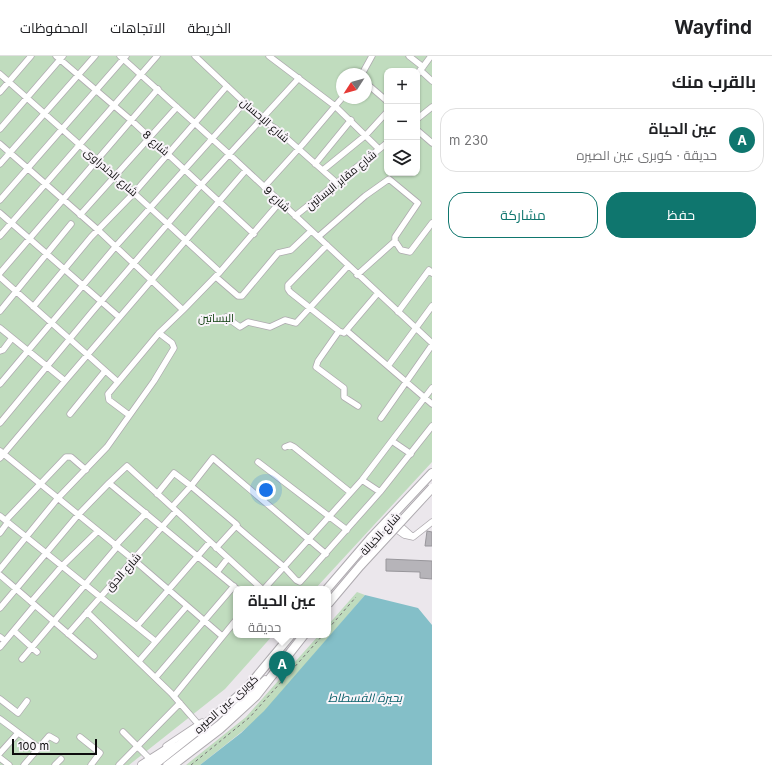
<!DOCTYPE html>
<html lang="ar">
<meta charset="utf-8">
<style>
:root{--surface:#fff;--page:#f2f2f2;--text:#202124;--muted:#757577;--line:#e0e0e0;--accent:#0f766e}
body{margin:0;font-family:Inter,Cairo,sans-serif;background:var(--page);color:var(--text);direction:rtl}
.controls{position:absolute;right:12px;top:12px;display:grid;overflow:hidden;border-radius:8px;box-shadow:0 1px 3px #0004}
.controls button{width:36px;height:36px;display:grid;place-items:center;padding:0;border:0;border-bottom:1px solid var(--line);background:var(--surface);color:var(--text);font:20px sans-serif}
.compass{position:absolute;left:336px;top:12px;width:36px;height:36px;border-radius:50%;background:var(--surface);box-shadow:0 1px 3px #0004;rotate:234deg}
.scale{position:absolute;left:12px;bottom:10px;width:85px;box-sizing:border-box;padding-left:4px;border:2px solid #0d0c0d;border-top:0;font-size:11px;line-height:14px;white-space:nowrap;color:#0d0c0d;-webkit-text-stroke:3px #f8f4f9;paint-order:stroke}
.you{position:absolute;left:266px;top:434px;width:14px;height:14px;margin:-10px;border:3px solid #fff;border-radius:50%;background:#1a73e8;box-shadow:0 0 0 6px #1a73e833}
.badge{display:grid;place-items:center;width:26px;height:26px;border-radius:50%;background:var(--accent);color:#fff;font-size:13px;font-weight:700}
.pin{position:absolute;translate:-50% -33px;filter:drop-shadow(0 1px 2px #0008)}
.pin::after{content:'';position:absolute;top:21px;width:14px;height:12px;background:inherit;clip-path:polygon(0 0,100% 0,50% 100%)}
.popup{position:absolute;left:233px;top:530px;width:98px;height:52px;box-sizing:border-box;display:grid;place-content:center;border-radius:8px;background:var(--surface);filter:drop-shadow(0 1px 3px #0005);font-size:13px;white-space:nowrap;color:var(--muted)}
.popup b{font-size:15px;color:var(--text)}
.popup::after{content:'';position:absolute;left:50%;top:100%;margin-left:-8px;border:8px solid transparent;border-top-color:var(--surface)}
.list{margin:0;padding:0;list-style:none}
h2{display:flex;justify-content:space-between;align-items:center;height:52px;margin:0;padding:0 16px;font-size:17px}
h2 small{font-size:13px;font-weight:400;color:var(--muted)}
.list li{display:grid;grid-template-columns:26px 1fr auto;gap:12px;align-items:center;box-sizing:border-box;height:64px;margin:0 8px 8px;padding:0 8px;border:1px solid var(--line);border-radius:16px}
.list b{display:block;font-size:15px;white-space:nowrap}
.list p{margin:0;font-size:13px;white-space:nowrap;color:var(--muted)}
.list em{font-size:13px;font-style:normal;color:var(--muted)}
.actions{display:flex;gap:8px;padding:12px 16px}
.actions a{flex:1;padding:9px 0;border:1px solid var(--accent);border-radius:16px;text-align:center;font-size:14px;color:var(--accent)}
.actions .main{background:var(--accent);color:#fff}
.icon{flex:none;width:22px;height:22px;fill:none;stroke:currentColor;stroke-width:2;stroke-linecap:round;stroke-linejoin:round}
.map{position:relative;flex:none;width:432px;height:709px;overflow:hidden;direction:ltr}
header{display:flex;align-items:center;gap:24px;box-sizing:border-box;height:56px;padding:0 20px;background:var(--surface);border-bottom:1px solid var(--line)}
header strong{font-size:19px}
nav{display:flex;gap:22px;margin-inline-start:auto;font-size:14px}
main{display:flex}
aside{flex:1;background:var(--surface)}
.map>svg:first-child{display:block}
.green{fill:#c0dcbe;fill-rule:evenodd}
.water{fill:#84bfc8}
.building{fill:#b6b4b9;stroke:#98969b}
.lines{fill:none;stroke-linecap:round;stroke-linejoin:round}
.minor-casing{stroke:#aeaaaf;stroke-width:7}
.highway-casing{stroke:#aeaaaf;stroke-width:10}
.path{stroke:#777477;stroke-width:1;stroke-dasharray:3 3;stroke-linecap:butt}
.minor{stroke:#fff;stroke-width:5.5}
.highway{stroke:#fff;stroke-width:8}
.highway-bridge-casing{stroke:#aeaaaf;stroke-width:10;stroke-linecap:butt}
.highway-bridge{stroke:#fff;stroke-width:8}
.labels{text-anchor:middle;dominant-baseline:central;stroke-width:4;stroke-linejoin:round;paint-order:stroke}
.street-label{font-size:11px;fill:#0d0c0d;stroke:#f8f4f9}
.park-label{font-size:11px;fill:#124212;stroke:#f8f4f9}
.water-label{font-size:12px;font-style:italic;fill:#055d67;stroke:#f8f4f9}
</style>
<header>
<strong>Wayfind</strong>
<nav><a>الخريطة</a><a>الاتجاهات</a><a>المحفوظات</a></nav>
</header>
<main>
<aside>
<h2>بالقرب منك<small></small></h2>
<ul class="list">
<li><span class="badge">A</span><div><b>عين الحياة</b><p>حديقة · كوبرى عين الصيره</p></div><em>230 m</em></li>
</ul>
<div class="actions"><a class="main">حفظ</a><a>مشاركة</a></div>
</aside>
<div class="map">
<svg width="432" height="709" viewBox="0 0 432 709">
<rect width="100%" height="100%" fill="#ebe7ec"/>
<path class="green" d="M0,0H432V406L315,533H236V579H273L225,633L129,709H0ZM387,15H417V117H387ZM342,18H366V42H342Z
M357,536L365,539L274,645L254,666L200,709H186L246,661L319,579H328V569Z"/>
<path class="water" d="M365,539L418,552L432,569V709H200L241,677L264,655Z"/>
<path class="building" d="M427,475L432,476V490H425Z
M386,503L432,505V523L420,522V516L386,515Z"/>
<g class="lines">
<defs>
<path id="minor" d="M56,0L132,65L254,178
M120,0L229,98L432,287
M195,0L265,66L275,72L337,127
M269,0L335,50L379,93
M409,0L423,11
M420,14L432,25
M0,18L134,137L220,216
M362,18L372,0
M417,19L431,0
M366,27L387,45
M0,36L31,0
M417,63L432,51
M0,73L63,0
M417,74L432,87
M0,88L98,174L183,254L220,216L280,146
M0,108L95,0
M315,108L351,64
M323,114L366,79L387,56
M264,131L303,88L342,42
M0,144L126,0
M0,157L119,261
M80,159L177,51
M295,160L387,87
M0,180L157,0
M318,181L365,140L389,123L418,147L395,181V185
M327,189L288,229V233L290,236L339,275L344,277L378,237
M0,217L158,33
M357,219L395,185L401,194L410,196L432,167
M0,221L118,326
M216,221L238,240H242L278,197L291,194L311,175
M33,251L91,181L134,137L227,30
M0,255L71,168
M398,256L429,214L432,217
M226,261L240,271L248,266L270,271L285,264L296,267L348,210
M0,272L65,325L246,114
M339,275L318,305L316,311L344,332V341L358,350
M347,275L432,348
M0,295L3,294L12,282
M388,310L432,250
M0,328L116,190L245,46
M70,358L105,315
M129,359L109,344L108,338L159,277L183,254
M381,362L432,289
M0,367L92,256L201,129L299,22
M392,385L411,398
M285,391L290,389L294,391L350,436
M0,395L134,504L222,580
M0,402L65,325
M258,406L347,474
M362,424L380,436
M109,427L127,410L262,533
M157,438L174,417L191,430L213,402L326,498
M172,451L191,430L235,467L237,469L216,492
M0,460L155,585
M393,463L413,481
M6,464L66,401H71L86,414
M236,470L284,511L296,524L300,526L380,436L432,370
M397,474L404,479L413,481L432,466
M0,477L8,466
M115,490L146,457
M0,513L58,442L107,391L154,325L174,292L172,287L159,277
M217,516L228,502
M0,519L94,600
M264,533L362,424L432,332
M31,546L62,510L98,475
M0,552L78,459L109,427L237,533
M87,556L171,637L199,669
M137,570L210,486
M14,575L37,596
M68,578L176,455
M0,581L5,585
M0,591L35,549
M22,603L117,491
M139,605L187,550
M156,621L234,530
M174,640L236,564
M0,643L18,657L27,645
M0,663L39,692
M123,676L148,701
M80,681L100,697L91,709
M166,690L202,666
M0,697L18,677
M0,702L9,709
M24,709L49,680L56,684
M55,709L61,703
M119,709L180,647
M166,709L220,667L265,623"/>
<path id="highway" d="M327,533L370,483L432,417
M142,709L172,690
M154,709L212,663L247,632L291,579
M173,709L220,673L256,640L304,579"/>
</defs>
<use href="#minor" class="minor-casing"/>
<use href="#highway" class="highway-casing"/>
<path class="path" d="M328,573L356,541
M191,709L250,661L323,579"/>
<use href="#minor" class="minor"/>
<use href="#highway" class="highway"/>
<defs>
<path id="highway-bridge" d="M328,548L360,510L432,432"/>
</defs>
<use href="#highway-bridge" class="highway-bridge-casing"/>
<use href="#highway-bridge" class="highway-bridge"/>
</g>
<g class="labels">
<g class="street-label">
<text transform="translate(265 64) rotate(41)">شارع الإحسان</text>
<text transform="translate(156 87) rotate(42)">شارع 8</text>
<text transform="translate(111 116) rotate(41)">شارع الدندراوى</text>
<text transform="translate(341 124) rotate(-39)">شارع مقابر البساتين</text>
<text transform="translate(277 143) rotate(43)">شارع 9</text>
<text transform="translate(380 478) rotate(-47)">شارع الخيالة</text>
<text transform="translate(123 516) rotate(-48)">شارع الحق</text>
<text transform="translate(226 648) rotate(-42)">كوبرى عين الصيره</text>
</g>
<g class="park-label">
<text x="216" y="262">البساتين</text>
</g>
<g class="water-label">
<text x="365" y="641">بحيرة الفسطاط</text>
</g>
</g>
</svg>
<div class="controls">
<button>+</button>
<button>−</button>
<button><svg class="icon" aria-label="layers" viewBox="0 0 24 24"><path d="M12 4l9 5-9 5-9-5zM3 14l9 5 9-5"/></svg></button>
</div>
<svg class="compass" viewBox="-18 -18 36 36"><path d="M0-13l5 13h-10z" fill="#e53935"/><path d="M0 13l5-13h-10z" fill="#757577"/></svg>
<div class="scale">100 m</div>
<div class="you"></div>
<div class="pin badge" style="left:282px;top:628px">A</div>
<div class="popup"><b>عين الحياة</b>حديقة</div>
</div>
</main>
